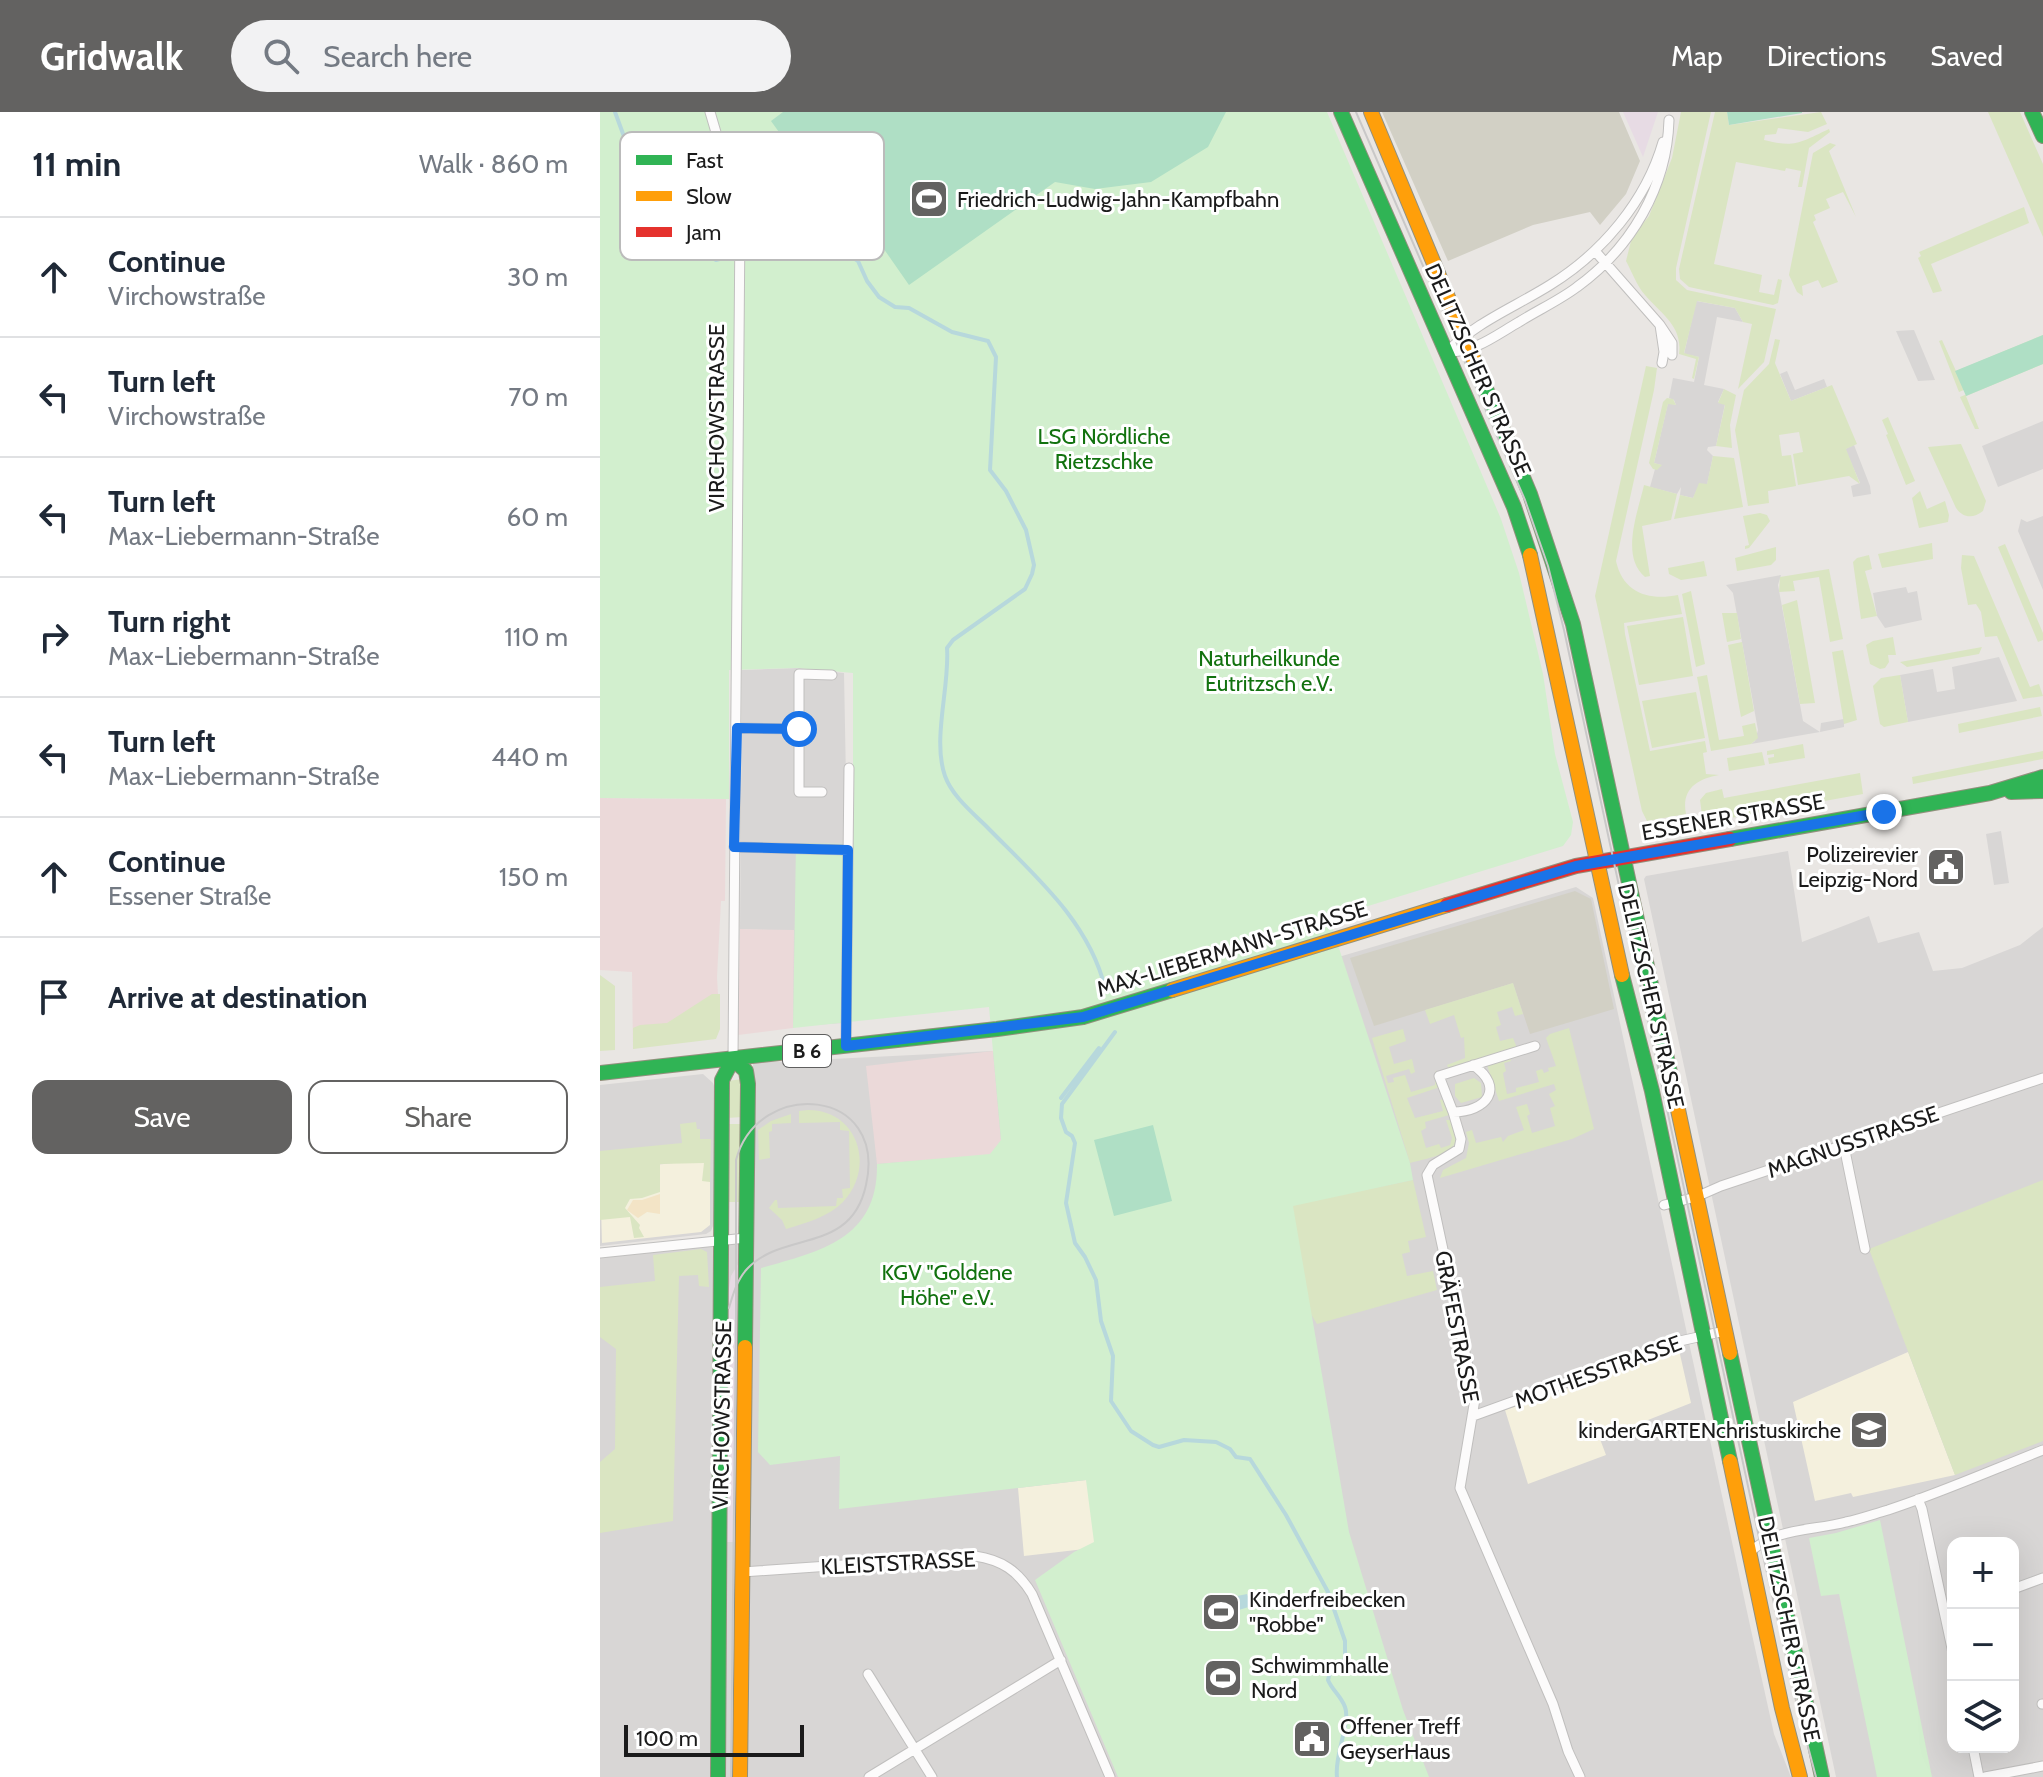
<!DOCTYPE html>
<meta charset="utf-8">
<style>
:root{--surface:#fff;--page:#f2f2f3;--text:#1f2937;--muted:#747a83;--line:#e0e1e3;--accent:#636261}
body{margin:0;font-family:Cabin,sans-serif;background:var(--page);color:var(--text)}
.controls{position:absolute;right:24px;bottom:24px;display:grid;overflow:hidden;border-radius:16px;box-shadow:0 8px 32px #0002}
.controls button{width:72px;height:72px;display:grid;place-items:center;padding:0;border:0;border-bottom:2px solid var(--line);background:var(--surface);color:var(--text);font:40px sans-serif}
.scale{position:absolute;left:24px;bottom:20px;width:180px;box-sizing:border-box;padding-left:8px;border:4px solid #1b1b1b;border-top:0;font-size:22px;line-height:28px;white-space:nowrap;color:#1b1b1b;-webkit-text-stroke:6px #fff;paint-order:stroke}
.stop{position:absolute;width:24px;height:24px;margin:-18px;border:6px solid #1a73e8;border-radius:50%;background:#fff}
.stop.end{background:#1a73e8;border-color:#fff;box-shadow:0 2px 8px #0008}
.list{margin:0;padding:0;list-style:none}
h2{display:flex;justify-content:space-between;align-items:center;height:104px;margin:0;padding:0 32px;font-size:34px}
h2 small{font-size:26px;font-weight:400;color:var(--muted)}
.list li{display:grid;grid-template-columns:52px 1fr auto;gap:24px;align-items:center;box-sizing:border-box;height:120px;padding:0 32px;border-top:2px solid var(--line)}
.list b{display:block;font-size:30px;white-space:nowrap}
.list p{margin:0;font-size:26px;white-space:nowrap;color:var(--muted)}
.list em{font-size:26px;font-style:normal;color:var(--muted)}
.actions{display:flex;gap:16px;padding:24px 32px}
.actions a{flex:1;padding:18px 0;border:2px solid var(--accent);border-radius:16px;text-align:center;font-size:28px;color:var(--accent)}
.actions .main{background:var(--accent);color:#fff}
.icon{flex:none;width:44px;height:44px;fill:none;stroke:currentColor;stroke-width:2;stroke-linecap:round;stroke-linejoin:round}
.map{position:relative;flex:none;width:1443px;height:1665px;overflow:hidden}
header{display:flex;align-items:center;gap:48px;box-sizing:border-box;height:112px;padding:0 40px;background:var(--accent);color:#fff}
header strong{font-size:38px}
nav{display:flex;gap:44px;margin-inline-start:auto;font-size:28px}
.search{width:560px;height:72px;background:var(--page);display:flex;align-items:center;gap:20px;box-sizing:border-box;padding:0 28px;border-radius:44px;color:var(--muted);font-size:30px}
main{display:flex}
aside{flex:1;background:var(--surface)}
.map>svg:first-child{display:block}
.residential{fill:#d8d6d5;fill-rule:evenodd}
.commercial{fill:#ebd9d9}
.industrial{fill:#e7dbe4}
.education{fill:#f4f0dd}
.construction{fill:#d2d0c5}
.grass{fill:#dae5c2}
.sand{fill:#f3e4c6}
.park{fill:#d2efce}
.pitch{fill:#afdfc5}
.water{fill:#b7d8dc}
.lines{fill:none;stroke-linecap:round;stroke-linejoin:round}
.stream{stroke:#b7d8dc;stroke-width:4}
.street-casing{stroke:#c0bfbe;stroke-width:11}
.fast-casing{stroke:#92907d;stroke-width:16}
.slow-casing{stroke:#92907d;stroke-width:16}
.jam-casing{stroke:#92907d;stroke-width:16}
.street{stroke:#fcfbfb;stroke-width:9}
.fast{stroke:#30b455;stroke-width:14}
.slow{stroke:#ff9f0a;stroke-width:14}
.jam{stroke:#e5322d;stroke-width:14}
.tram{stroke:#c9c8c8;stroke-width:2}
.route{stroke:#1a73e8;stroke-width:10}
.labels{text-anchor:middle;dominant-baseline:central;stroke-width:6;stroke-linejoin:round;paint-order:stroke}
.shield{fill:#fff;stroke:#5f5f5f;stroke-width:2}
.shield-label{font-size:20px;font-weight:bold;fill:#1b1b1b}
.poi-label{font-size:22px;fill:#1b1b1b;stroke:#fff;text-anchor:start}
.street-label{font-size:22px;fill:#1b1b1b;stroke:#fff}
.park-label{font-size:22px;fill:#12720f;stroke:#fff}
.key{fill:#fff;stroke:#bbb;stroke-width:2}
.key-label{font-size:22px;fill:#1b1b1b}
</style>
<header>
<strong>Gridwalk</strong>
<div class="search"><svg class="icon" aria-label="search" viewBox="0 0 24 24"><circle cx="10" cy="10" r="6"/><path d="M15 15l6 6"/></svg>Search here</div>
<nav><a>Map</a><a>Directions</a><a>Saved</a></nav>
</header>
<main>
<aside>
<h2>11 min<small>Walk · 860 m</small></h2>
<ul class="list">
<li><svg class="icon" aria-label="ahead" viewBox="0 0 24 24"><path d="M12 20V5M6 11l6-6 6 6"/></svg><div><b>Continue</b><p>Virchowstraße</p></div><em>30 m</em></li>
<li><svg class="icon" aria-label="left" viewBox="0 0 24 24"><path d="M17 20v-9H6M10 6l-5 5 5 5"/></svg><div><b>Turn left</b><p>Virchowstraße</p></div><em>70 m</em></li>
<li><svg class="icon" aria-label="left" viewBox="0 0 24 24"><path d="M17 20v-9H6M10 6l-5 5 5 5"/></svg><div><b>Turn left</b><p>Max-Liebermann-Straße</p></div><em>60 m</em></li>
<li><svg class="icon" aria-label="right" viewBox="0 0 24 24"><path d="M7 20v-9h11M14 6l5 5-5 5"/></svg><div><b>Turn right</b><p>Max-Liebermann-Straße</p></div><em>110 m</em></li>
<li><svg class="icon" aria-label="left" viewBox="0 0 24 24"><path d="M17 20v-9H6M10 6l-5 5 5 5"/></svg><div><b>Turn left</b><p>Max-Liebermann-Straße</p></div><em>440 m</em></li>
<li><svg class="icon" aria-label="ahead" viewBox="0 0 24 24"><path d="M12 20V5M6 11l6-6 6 6"/></svg><div><b>Continue</b><p>Essener Straße</p></div><em>150 m</em></li>
<li><svg class="icon" aria-label="arrive" viewBox="0 0 24 24"><path d="M6 21V4h12l-3 4 3 4H6"/></svg><div><b>Arrive at destination</b></div></li>
</ul>
<div class="actions"><a class="main">Save</a><a>Share</a></div>
</aside>
<div class="map">
<svg width="1443" height="1665" viewBox="0 0 1443 1665">
<rect width="100%" height="100%" fill="#e9e6e3"/>
<path class="residential" d="M1096,189L1135,196L1143,210L1117,205L1104,273L1124,277L1118,290L1125,292L1116,334L1108,335L1107,338L1113,344L1107,373L1097,378L1093,386L1080,383L1081,375L1077,382L1050,375L1055,357L1061,353L1054,351L1068,291L1076,293L1074,288L1069,286L1073,266L1094,270L1099,245L1084,242Z
M1314,218L1335,268L1318,269L1296,219Z
M1187,259L1195,278L1224,267L1227,275L1191,289L1180,262Z
M1443,309V357L1398,375L1382,334Z
M1254,333L1270,374L1271,382L1253,385L1251,374L1260,371L1245,337Z
M1443,404V478L1418,419L1421,407L1427,410Z
M1181,463L1178,473L1203,609L1220,620L1221,611L1244,607V615L1220,620L1151,632L1155,629L1158,618L1133,481L1126,473Z
M1306,475L1308,481L1317,479L1322,508L1285,516L1277,504L1273,481Z
M1399,545L1417,589L1308,610L1300,563L1333,557L1337,580L1355,577L1352,555Z
M197,556L244,561L246,668L242,911L170,916L194,819L140,817L142,558Z
M1401,719L1409,771L1394,773L1386,722Z
M1188,739L1202,830L1269,804L1278,831L1319,820L1333,859L1362,856L1420,833L1443,815V1665H1236L1044,767L1046,764ZM1353,1431H1413V1635H1353Z
M976,775L993,786L1151,1518L1174,1622L1191,1665H0V1140L153,1121V951L393,939L515,920L742,844Z
M103,962L113,971L116,978L115,1109L111,1119L106,1122L0,1134V973Z"/>
<path class="commercial" d="M0,686L126,687L125,789H121L117,865L120,917L33,937L32,860L0,858Z
M140,817L194,818L193,916L138,923Z
M393,939L401,1029L390,1043L277,1052L266,954Z"/>
<path class="industrial" d="M1023,0H1058L1043,45Z
M141,1147L136,1430H126L128,1183L131,1164Z"/>
<path class="education" d="M73,1051H110V1113L101,1120L2,1131L0,1059Z
M1079,1238L1091,1291L1000,1327L1006,1343L928,1372L905,1298Z
M1308,1240L1355,1363L1253,1385L1251,1381L1215,1389L1193,1290Z
M512,1365L528,1432L424,1444L418,1376Z"/>
<path class="construction" d="M782,0H1019L1040,49L1026,82L1000,113L990,100L933,113L848,149Z
M975,779L991,787L1014,897L930,922L913,871L774,914L750,846Z"/>
<path class="grass" d="M1081,0H1111L1076,156V168L1087,178L1176,197L1164,250L1138,277L1152,212L1143,210L1135,196L1097,189L1084,241L1099,245L1094,267L1092,266L1096,247L1079,242C1083,214 1061,202 1045,183C1037,174 1032,160 1026,149L1032,125L1049,104L1072,46Z
M1115,0H1127L1129,13L1221,0L1227,12L1208,20L1178,16L1176,22L1165,23L1164,28C1195,36 1199,31 1229,17L1230,20L1209,36L1202,75H1198L1201,59L1186,56L1185,59L1136,50L1114,152L1162,163L1159,180L1174,183L1178,167L1182,168L1178,191L1173,193L1089,175L1080,167L1079,157Z
M1388,0H1420L1443,52V125Z
M1230,31L1236,33L1229,39L1256,105L1243,80L1226,87L1230,96L1214,103L1216,108L1213,110L1238,170L1222,176L1218,168L1202,174L1203,184L1197,180L1189,163L1213,41Z
M1424,95L1429,111L1331,152L1342,179L1333,181L1318,146L1321,144L1319,140Z
M1443,223V252L1366,284L1379,317H1375L1360,285L1392,272L1390,267L1359,280L1339,229L1342,228L1356,259Z
M1175,227L1180,228L1175,251L1191,289L1232,273L1257,332L1246,337L1260,372L1249,364L1198,373L1193,342L1203,340L1199,320L1179,323L1182,344L1191,343L1196,374L1168,379L1169,391L1148,394L1135,318L1144,278L1169,252Z
M1046,254L1057,256L1054,278L1016,449C1023,481 1049,489 1078,483L1082,502L1024,511L1025,522L1050,639L1105,629L1107,640L1103,641L1106,662L1119,663C1097,667 1081,677 1086,702L1047,709L1042,699L995,484Z
M1124,277L1136,283L1130,313L1132,336L1116,334L1125,293L1118,291Z
M1067,286L1073,287L1076,293L1068,292L1054,351L1062,353L1057,358L1053,357L1049,351L1063,290Z
M1288,305L1315,369L1306,373L1286,323L1288,322L1282,308Z
M1361,332L1386,389L1383,399C1373,407 1363,406 1356,396L1328,335Z
M1113,344L1134,346L1143,395L1074,407L1080,383L1093,386L1099,371L1107,372Z
M1044,373L1077,382L1071,408L1042,414L1050,464L1045,465C1020,444 1038,400 1044,373Z
M1320,379L1327,397L1345,389L1349,403L1348,410L1319,416L1312,386Z
M1160,401L1167,403L1170,409L1149,436L1145,437V434L1149,433L1143,404Z
M1332,431L1333,447L1282,456L1278,442Z
M1405,432L1443,521V528L1438,530L1398,435Z
M1176,435V448L1171,453L1137,459L1135,446Z
M1269,443L1272,457L1265,459L1277,504L1261,507L1253,450L1257,446Z
M1362,443L1374,444L1430,575L1439,572L1443,584L1423,587L1397,524L1385,525L1381,500L1376,492L1368,493L1361,456Z
M1104,449L1107,464L1081,468L1069,462L1068,456Z
M1229,457L1243,527L1230,530L1219,465L1193,469L1195,479L1179,480L1180,465Z
M1091,479L1105,552L1096,555L1082,482Z
M1197,488L1215,591L1200,592L1182,493Z
M1122,501H1137L1141,527L1127,530Z
M1083,505L1093,564L1039,573L1027,514Z
M1293,525L1296,543H1288L1289,550L1285,556L1280,557L1270,552L1266,533L1273,529Z
M1142,530L1154,599L1141,605L1128,533Z
M1382,535L1379,542L1307,555L1300,550Z
M1243,538L1257,608L1244,612L1232,540Z
M1107,563L1119,628L1144,624L1142,614L1155,611L1158,626L1151,632L1111,639L1097,565Z
M1300,563L1308,610L1284,615L1280,612L1273,574L1281,566Z
M1096,580L1105,626L1052,636L1042,589Z
M1440,595L1442,604L1359,621L1358,612Z
M1203,632L1205,646L1169,652L1168,646L1174,645V642L1167,643V639Z
M1443,639V647L1313,672L1312,665Z
M1162,640L1165,653L1129,659L1127,646Z
M1260,661L1263,682L1103,711L1100,688L1106,681L1122,677L1124,686Z
M0,863L15,874V938L0,939Z
M913,871L923,902L915,904L912,895L897,900L901,913L896,915L900,929L913,926L917,936L849,957L847,953L865,946L864,925L861,926L854,903L830,912L825,898Z
M112,882H120V917L116,927L33,937V916L40,913L67,911Z
M969,916L994,1017L972,1027L840,1066L843,1058L866,1046L869,1031L866,1020L872,1018L876,1031L901,1025L903,1030L908,1024L924,1018L916,995L927,992L930,1002L927,1004L932,1021L955,1014L950,996L955,994L949,982L956,978L954,972L899,989L887,953L910,946L911,949L904,951L906,959L903,961L907,982L916,980V976L939,970L936,959L942,957L944,961L949,959L948,956L956,954L946,926L950,922Z
M803,917L806,929L789,935L794,952L812,947L815,960L811,962L809,957L786,964L788,971L794,970L793,966L805,963L811,980L835,973V958L840,975L807,986L815,1006L843,999L840,988L844,987L849,1003L825,1010L826,1016L821,1019L826,1036L839,1032L841,1036L850,1033L852,1026L846,1008H851C852,1013 856,1021 856,1027C855,1043 823,1047 810,1051L772,926Z
M874,966L881,971L882,985L861,991L855,984V972Z
M142,967V1005L127,1006L128,969Z
M208,998C258,998 276,1055 243,1090C228,1105 206,1111 186,1117L182,1108L169,1096L175,1088H177L178,1096L236,1094L237,1086H243L242,1077L250,1076L249,1019L240,1018V1010L199,1011V999Z
M191,1002V1011L172,1012V1019L169,1020L170,1046L159,1048L158,1018L171,1009Z
M96,1010L97,1017H100V1027H111L110,1070L102,1069L104,1051L60,1052V1080L42,1086L30,1087L25,1096L40,1113L39,1116L44,1125L34,1126L30,1105L0,1108V1039L82,1031L80,1012Z
M127,1012H142V1090H126Z
M813,1068L826,1125L808,1129L810,1140L802,1142L807,1164L833,1159L837,1178L717,1212L650,1102Z
M1443,1068V1329L1355,1363L1269,1137Z
M101,1137L107,1140L109,1175L99,1174L98,1163L79,1164L73,1409L0,1421V1350L15,1337L16,1237L0,1225V1175L55,1169L53,1143Z"/>
<path class="sand" d="M60,1082V1102L47,1100L38,1106L27,1098L33,1088H42Z"/>
<path class="park" d="M0,0H727L901,407L919,461L943,562L955,642L973,710L971,723L963,734L729,806L810,1051L813,1068L693,1094L749,1420L803,1598L829,1665H518L435,1468L474,1440L494,1430L486,1368L239,1397L240,1344L170,1353L158,1340L161,1156C221,1139 278,1127 277,1052L390,1042L401,1028L389,895L193,916L196,731L253,732V561L197,556L129,558V687L0,686Z
M1280,1408L1332,1665H1277L1239,1482L1221,1484L1209,1426L1236,1421Z"/>
<path class="pitch" d="M183,0H626L608,35L551,70L495,77L455,70L309,173L256,97L240,105L171,9Z
M1127,0H1202V1L1129,13Z
M1443,223V252L1366,284L1355,259Z
M553,1013L572,1089L514,1104L494,1028Z"/>
<path class="water" d="M647,1482L652,1494L612,1506L607,1490Z"/>
<g class="lines">
<path class="stream" d="M15,0L58,117L116,148L134,143
M163,98L174,96L184,98L258,149L267,169L279,185L295,195L309,196L352,220L388,229L396,245L390,358L406,379L426,418L434,453L432,462L425,477L353,528L347,536C350,574 332,627 345,664C352,684 373,701 387,715C433,762 489,809 505,876
M147,137L156,123L160,102
M515,920L462,992L461,1006L466,1020L472,1024L475,1031L466,1091L475,1131L485,1145L496,1168L501,1209L513,1244L511,1289L531,1319L553,1333L559,1335L584,1328L616,1330L630,1337L636,1345L650,1347L686,1403L728,1480L745,1529V1547L730,1560L728,1568C732,1578 741,1584 745,1595C751,1611 734,1643 737,1665
M461,986L499,936"/>
<defs>
<path id="street" d="M110,0L138,95L140,111L133,947
M995,139L1060,213
M847,240C874,241 896,223 919,210C938,198 960,188 977,175C1031,136 1067,75 1069,8
M847,240C876,210 915,195 950,173C1002,141 1046,89 1063,30
M1062,251L1064,240L1060,213L1072,231V243
M137,616L199,617
M222,680H199V562L232,563
M134,735L248,738
M246,934L249,656
M873,953C906,976 886,1000 853,1000L861,1027L859,1037L833,1053L827,1063L875,1287L860,1376L953,1592L968,1639L980,1665
M853,1000L839,964L935,934
M1244,1034L1265,1137
M1064,1093L1096,1085L1121,1074L1443,966
M0,1141L146,1126
M873,1304L1080,1229L1125,1219
M1318,1387L1322,1397L1353,1541
M1149,1441C1176,1415 1213,1419 1246,1410C1260,1407 1274,1402 1288,1398C1340,1381 1392,1358 1443,1338
M142,1460L375,1444C402,1448 418,1459 432,1482L510,1665
M1413,1477L1443,1466
M268,1562L332,1665
M1442,1592H1443
M1373,1635L1379,1665
M269,1665L461,1548
M1385,1665L1443,1654"/>
<path id="fast" d="M741,0L914,395L930,443
M1432,0L1443,24
M874,248L930,382L973,512L1077,993
M1411,680L1443,679
M1130,727L1390,681L1443,665
M1022,863L1052,979L1130,1349
M0,961L397,917L483,905L572,878
M1130,1241L1222,1665
M118,1665L122,968L133,947L146,959L148,972L145,1235"/>
<path id="slow" d="M771,0L874,248
M930,443L1022,863
M572,878L847,793
M1077,993L1130,1241
M1130,1349L1182,1596L1200,1665
M140,1665L145,1235"/>
<path id="jam" d="M847,793L976,754L1130,727"/>
</defs>
<use href="#street" class="street-casing"/>
<use href="#fast" class="fast-casing"/>
<use href="#slow" class="slow-casing"/>
<use href="#jam" class="jam-casing"/>
<use href="#street" class="street"/>
<use href="#fast" class="fast"/>
<use href="#slow" class="slow"/>
<use href="#jam" class="jam"/>
<path class="tram" d="M756,0L925,388L948,454L964,518L1160,1430L1197,1593L1216,1665
M129,1196C133,1182 137,1168 147,1157C183,1118 251,1143 266,1073C288,975 158,965 136,1048V1209L131,1665"/>
</g>
<g class="lines">
<path class="route" d="M199,617L137,616L134,735L248,738L246,934L483,905L976,754L1284,700"/>
</g>
<defs>
<symbol id="stadium-square" viewBox="-11 -11 22 22"><rect x="-9" y="-9" width="18" height="18" rx="4" fill="#636261" stroke="#fff"/><path d="M0-5a6.5 5 0 1 0 0 10a6.5 5 0 1 0 0-10ZM-3.5-1.8h7v3.6h-7Z" fill="#fff"/></symbol>
<symbol id="civic-square" viewBox="-11 -11 22 22"><rect x="-9" y="-9" width="18" height="18" rx="4" fill="#636261" stroke="#fff"/><path d="M-.6-6.5H3V-4.5H.6V-3L4-1V1h2V6H-6V1h2V-1L-.6-3ZM-1.2 2.5V6h2.4V2.5Z" fill="#fff"/></symbol>
<symbol id="school-square" viewBox="-11 -11 22 22"><rect x="-9" y="-9" width="18" height="18" rx="4" fill="#636261" stroke="#fff"/><path d="M0-5L7-2L0 1L-7-2ZM-4 1L0 2.5L4 1V4Q0 6-4 4Z" fill="#fff"/></symbol>
</defs>
<g fill-rule="evenodd">
<use href="#stadium-square" x="307" y="65" width="44" height="44"/>
<use href="#civic-square" x="1324" y="733" width="44" height="44"/>
<use href="#school-square" x="1247" y="1296" width="44" height="44"/>
<use href="#stadium-square" x="599" y="1478" width="44" height="44"/>
<use href="#stadium-square" x="601" y="1544" width="44" height="44"/>
<use href="#civic-square" x="690" y="1605" width="44" height="44"/>
</g>
<g class="labels">
<rect class="shield" x="183" y="923" width="48" height="32" rx="6"/>
<g class="shield-label">
<text x="207" y="939">B 6</text>
</g>
<g class="poi-label">
<text x="357" y="87">Friedrich-Ludwig-Jahn-Kampfbahn</text>
<text x="1318" y="742" text-anchor="end">Polizeirevier<tspan x="1318" dy="25">Leipzig-Nord</tspan></text>
<text x="1241" y="1318" text-anchor="end">kinderGARTENchristuskirche</text>
<text x="649" y="1487">Kinderfreibecken<tspan x="649" dy="25">"Robbe"</tspan></text>
<text x="651" y="1553">Schwimmhalle<tspan x="651" dy="25">Nord</tspan></text>
<text x="740" y="1614">Offener Treff<tspan x="740" dy="25">GeyserHaus</tspan></text>
</g>
<g class="street-label">
<text transform="translate(878 258) rotate(66)">DELITZSCHER STRASSE</text>
<text transform="translate(116 306) rotate(-90)">VIRCHOWSTRASSE</text>
<text transform="translate(1133 705) rotate(-10)">ESSENER STRASSE</text>
<text transform="translate(632 837) rotate(-17)">MAX-LIEBERMANN-STRASSE</text>
<text transform="translate(1051 884) rotate(77)">DELITZSCHER STRASSE</text>
<text transform="translate(1253 1030) rotate(-19)">MAGNUSSTRASSE</text>
<text transform="translate(857 1215) rotate(79)">GRÄFESTRASSE</text>
<text transform="translate(998 1260) rotate(-20)">MOTHESSTRASSE</text>
<text transform="translate(122 1303) rotate(-89)">VIRCHOWSTRASSE</text>
<text transform="translate(298 1451) rotate(-3)">KLEISTSTRASSE</text>
<text transform="translate(1189 1517) rotate(78)">DELITZSCHER STRASSE</text>
</g>
<g class="park-label">
<text x="504" y="324">LSG Nördliche<tspan x="504" dy="25">Rietzschke</tspan></text>
<text x="669" y="546">Naturheilkunde<tspan x="669" dy="25">Eutritzsch e.V.</tspan></text>
<text x="347" y="1160">KGV "Goldene<tspan x="347" dy="25">Höhe" e.V.</tspan></text>
</g>
</g>
<rect x="20" y="20" width="264" height="128" rx="12" class="key"/>
<rect x="36" y="43" width="36" height="10" fill="#30b455"/>
<rect x="36" y="79" width="36" height="10" fill="#ff9f0a"/>
<rect x="36" y="115" width="36" height="10" fill="#e5322d"/>
<g class="key-label">
<text x="86" y="56">Fast</text>
<text x="86" y="92">Slow</text>
<text x="86" y="128">Jam</text>
</g>
</svg>
<div class="controls">
<button>+</button>
<button>−</button>
<button><svg class="icon" aria-label="layers" viewBox="0 0 24 24"><path d="M12 4l9 5-9 5-9-5zM3 14l9 5 9-5"/></svg></button>
</div>
<div class="scale">100 m</div>
<div class="stop" style="left:199px;top:617px"></div>
<div class="stop end" style="left:1284px;top:700px"></div>
</div>
</main>
